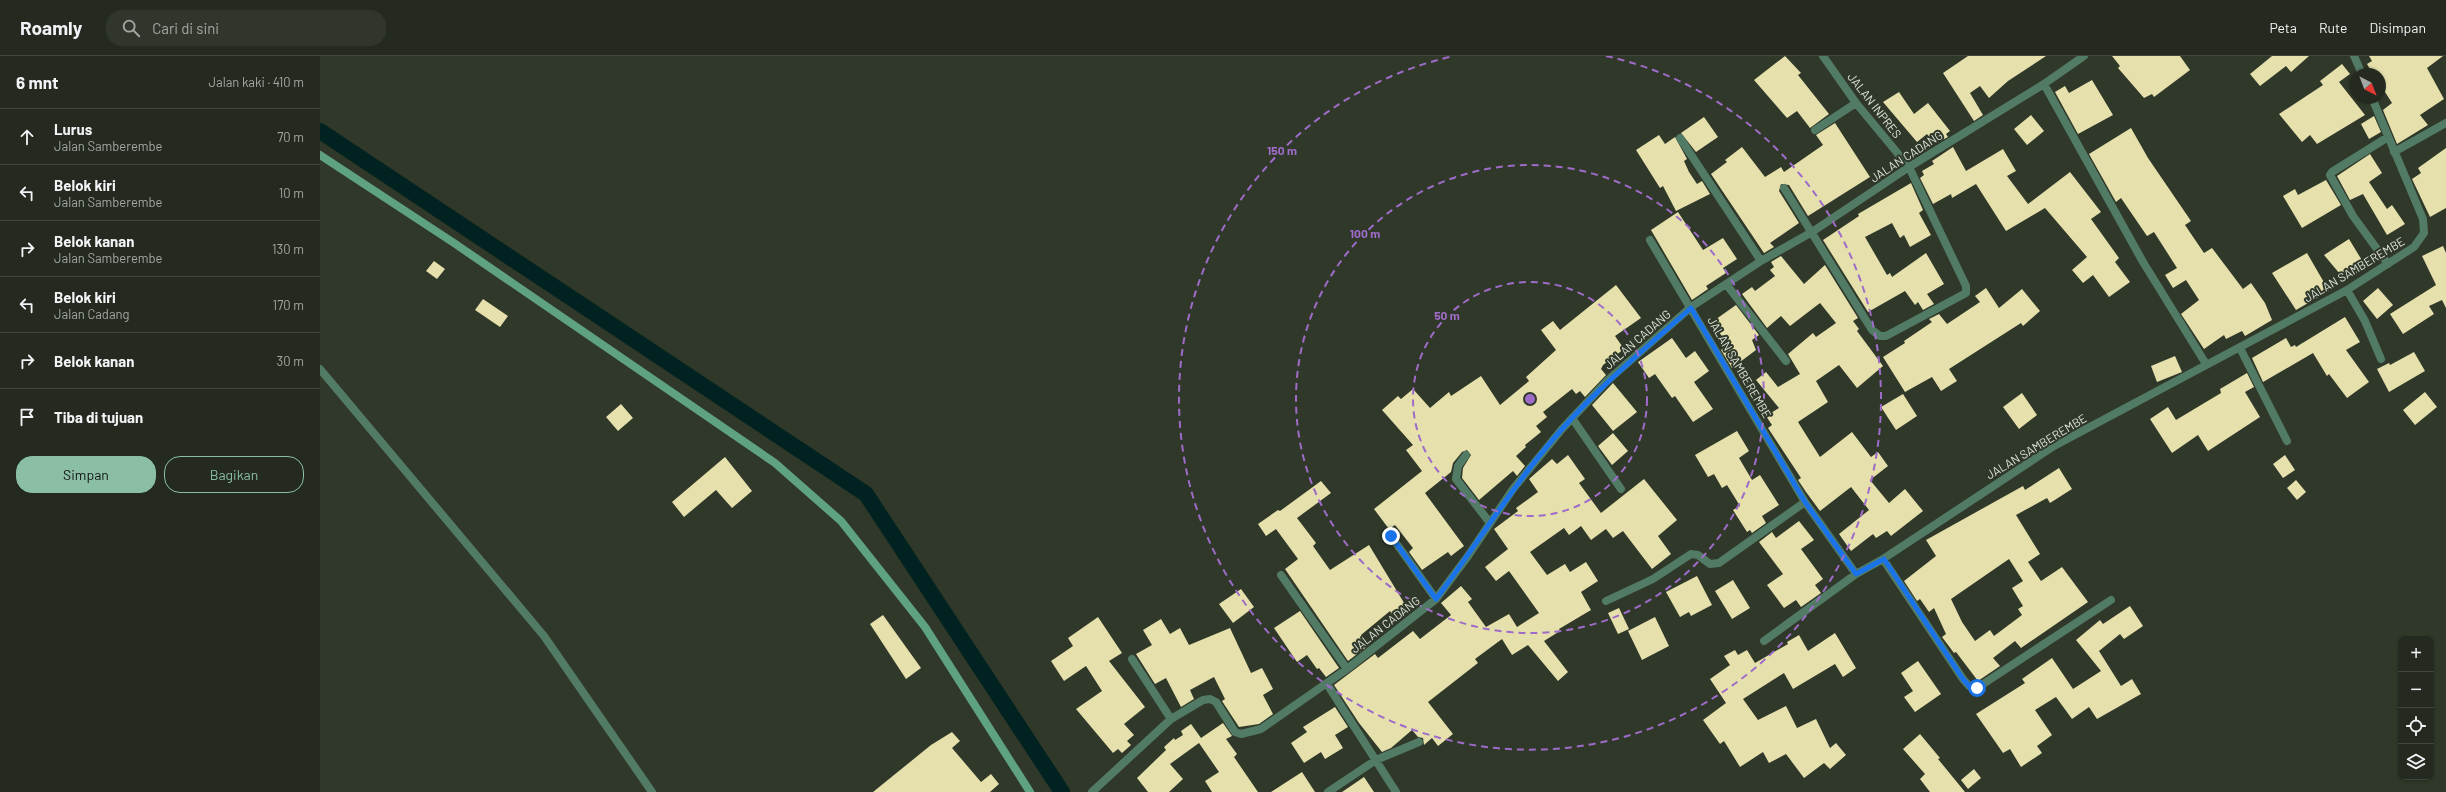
<!DOCTYPE html>
<html lang="id">
<meta charset="utf-8">
<style>
:root{--surface:#242a1f;--page:#30362c;--text:#f1f3f6;--muted:#a3a7a4;--line:#41463d;--accent:#8abfa5}
body{margin:0;font-family:Barlow,sans-serif;background:var(--page);color:var(--text)}
.controls{position:absolute;right:12px;bottom:12px;display:grid;overflow:hidden;border-radius:8px;box-shadow:0 1px 3px #0004}
.controls button{width:36px;height:36px;display:grid;place-items:center;padding:0;border:0;border-bottom:1px solid var(--line);background:var(--surface);color:var(--text);font:20px sans-serif}
.compass{position:absolute;left:2030px;top:12px;width:36px;height:36px;border-radius:50%;background:var(--surface);box-shadow:0 1px 3px #0004;rotate:138deg}
.stop{position:absolute;width:12px;height:12px;margin:-9px;border:3px solid #1a73e8;border-radius:50%;background:#fff}
.stop.end{background:#1a73e8;border-color:#fff;box-shadow:0 1px 4px #0008}
.list{margin:0;padding:0;list-style:none}
h2{display:flex;justify-content:space-between;align-items:center;height:52px;margin:0;padding:0 16px;font-size:17px}
h2 small{font-size:13px;font-weight:400;color:var(--muted)}
.list li{display:grid;grid-template-columns:26px 1fr auto;gap:12px;align-items:center;box-sizing:border-box;height:56px;padding:0 16px;border-top:1px solid var(--line)}
.list b{display:block;font-size:15px;white-space:nowrap}
.list p{margin:0;font-size:13px;white-space:nowrap;color:var(--muted)}
.list em{font-size:13px;font-style:normal;color:var(--muted)}
.actions{display:flex;gap:8px;padding:12px 16px}
.actions a{flex:1;padding:9px 0;border:1px solid var(--accent);border-radius:16px;text-align:center;font-size:14px;color:var(--accent)}
.actions .main{background:var(--accent);color:#111}
.icon{flex:none;width:22px;height:22px;fill:none;stroke:currentColor;stroke-width:2;stroke-linecap:round;stroke-linejoin:round}
.map{position:relative;flex:none;width:2126px;height:736px;overflow:hidden}
header{display:flex;align-items:center;gap:24px;box-sizing:border-box;height:56px;padding:0 20px;background:var(--surface);border-bottom:1px solid var(--line)}
header strong{font-size:19px}
nav{display:flex;gap:22px;margin-inline-start:auto;font-size:14px}
.search{width:280px;height:36px;background:var(--page);display:flex;align-items:center;gap:10px;box-sizing:border-box;padding:0 14px;border-radius:16px;color:var(--muted);font-size:15px}
main{display:flex}
aside{flex:1;background:var(--surface)}
.map>svg:first-child{display:block}
.lines{fill:none;stroke-linecap:round;stroke-linejoin:round}
.canal{stroke:#002220;stroke-width:16}
.building{fill:#e5e0ac;fill-rule:evenodd}
.street{stroke:#527b65;stroke-width:8}
.secondary{stroke:#5fa27f;stroke-width:8}
.route{stroke:#1a73e8;stroke-width:5}
.ring{fill:none;stroke:#9e6cc8;stroke-width:2;stroke-dasharray:7 5}
.labels{text-anchor:middle;dominant-baseline:central;stroke-width:4;stroke-linejoin:round;paint-order:stroke}
.street-label{font-size:12px;fill:#dee3da;stroke:#303829}
.centre{fill:#9e6cc8;stroke:#303829;stroke-width:2}
.ring-label{font-size:12px;text-anchor:middle;font-weight:bold;fill:#9e6cc8;stroke:#303829;stroke-width:4;stroke-linejoin:round;paint-order:stroke}
</style>
<header>
<strong>Roamly</strong>
<div class="search"><svg class="icon" aria-label="search" viewBox="0 0 24 24"><circle cx="10" cy="10" r="6"/><path d="M15 15l6 6"/></svg>Cari di sini</div>
<nav><a>Peta</a><a>Rute</a><a>Disimpan</a></nav>
</header>
<main>
<aside>
<h2>6 mnt<small>Jalan kaki · 410 m</small></h2>
<ul class="list">
<li><svg class="icon" aria-label="ahead" viewBox="0 0 24 24"><path d="M12 20V5M6 11l6-6 6 6"/></svg><div><b>Lurus</b><p>Jalan Samberembe</p></div><em>70 m</em></li>
<li><svg class="icon" aria-label="left" viewBox="0 0 24 24"><path d="M17 20v-9H6M10 6l-5 5 5 5"/></svg><div><b>Belok kiri</b><p>Jalan Samberembe</p></div><em>10 m</em></li>
<li><svg class="icon" aria-label="right" viewBox="0 0 24 24"><path d="M7 20v-9h11M14 6l5 5-5 5"/></svg><div><b>Belok kanan</b><p>Jalan Samberembe</p></div><em>130 m</em></li>
<li><svg class="icon" aria-label="left" viewBox="0 0 24 24"><path d="M17 20v-9H6M10 6l-5 5 5 5"/></svg><div><b>Belok kiri</b><p>Jalan Cadang</p></div><em>170 m</em></li>
<li><svg class="icon" aria-label="right" viewBox="0 0 24 24"><path d="M7 20v-9h11M14 6l5 5-5 5"/></svg><div><b>Belok kanan</b></div><em>30 m</em></li>
<li><svg class="icon" aria-label="arrive" viewBox="0 0 24 24"><path d="M6 21V4h12l-3 4 3 4H6"/></svg><div><b>Tiba di tujuan</b></div></li>
</ul>
<div class="actions"><a class="main">Simpan</a><a>Bagikan</a></div>
</aside>
<div class="map">
<svg width="2126" height="736" viewBox="0 0 2126 736">
<rect width="100%" height="100%" fill="#303829"/>
<g class="lines">
<path class="canal" d="M0,75L546,438L742,736"/>
</g>
<path class="building" d="M1465,0L1481,17L1478,19L1509,58L1490,72L1477,55L1467,62L1434,24Z
M1648,0H1726L1688,25L1669,42L1660,30L1650,37L1663,59L1654,65L1623,17Z
M1792,0H1860L1870,14L1834,41L1832,38L1824,42L1798,12L1800,10Z
M1952,0H1989L1971,16L1966,10L1940,30L1930,18Z
M2049,0H2123L2107,12L2124,43L2100,59L2108,69L2077,88L2063,54L2072,47L2060,28V18H2053L2047,8L2052,5Z
M2022,8L2030,18L2019,26L2045,59L1997,88L1990,79L1982,86L1959,58L2003,29L2000,25Z
M1772,24L1793,59L1758,78L1735,36L1745,30L1749,37Z
M1579,36L1594,58L1608,47L1630,75L1626,78L1628,81L1615,88L1607,78L1597,86L1563,46Z
M1711,59L1724,75L1707,89L1694,73Z
M2054,60L2061,76L2049,83L2041,68Z
M1384,61L1398,81L1376,96L1361,77Z
M1515,67L1550,121L1488,160L1469,129L1461,128L1459,135L1479,167L1450,187L1454,191L1444,197L1391,118L1407,106L1405,104L1422,91L1445,121L1461,111L1464,116L1503,89L1496,79Z
M1811,72L1828,102L1871,165L1865,169L1884,197L1892,192L1923,233L1931,227L1945,247L1952,264L1925,280L1922,275L1906,283L1904,279L1884,293L1861,258L1879,244L1866,224L1853,232L1845,219L1857,212L1834,176L1827,180L1801,142L1796,146L1769,98Z
M1339,79L1345,88L1355,81L1367,103L1364,105L1369,116L1377,128L1382,125L1390,138L1356,155L1343,130L1340,132L1316,94Z
M1633,91L1646,115L1683,93L1696,115L1687,120L1708,148L1750,116L1781,156L1771,163L1799,202L1795,206L1810,226L1789,241L1773,219L1763,227L1752,214L1767,201L1725,152L1686,175L1656,128L1632,142L1631,138L1613,148L1600,122L1604,119L1602,115L1614,108L1612,105Z
M2126,92V152L2110,161L2092,123L2101,117L2098,112Z
M2050,98L2062,117L2049,126L2067,153L2072,149L2085,168L2067,179L2043,138L2030,144L2017,120Z
M2006,124L2021,149L1982,172L1963,140L1975,133L1978,139Z
M1591,127L1603,154L1599,157L1611,179L1590,191L1584,179L1580,182L1572,167L1545,181L1567,219L1570,217L1572,221L1606,197L1624,228L1607,238L1614,248L1603,254L1598,246L1595,249L1585,235L1548,256L1503,184L1539,160L1538,158Z
M1358,156L1383,194L1403,182L1417,203L1403,212L1406,217L1386,230L1388,233L1372,244L1331,174Z
M2029,183L2046,211L2025,224L2004,199Z
M2123,190L2126,197V252L2122,244L2109,250L2114,258L2083,278L2070,258L2116,229L2102,200Z
M1987,197L2009,235L1976,254L1952,217Z
M1461,200L1484,228L1505,209L1538,262L1533,265L1539,273L1537,275L1563,310L1537,332L1519,309L1496,325L1508,346L1478,366L1500,401L1532,376L1551,401L1558,396L1568,410L1550,424L1569,447L1585,433L1603,455L1571,480L1567,475L1556,482L1553,478L1531,495L1519,478L1549,454L1531,431L1500,455L1486,436L1478,424L1481,422L1448,372L1452,369L1446,360L1459,352L1436,324L1446,316L1458,331L1480,318L1468,298L1493,277L1496,281L1516,267L1500,247L1470,270L1461,260L1447,272L1422,238L1432,231L1435,235L1455,220L1450,214L1454,211L1451,206Z
M114,205L125,213L117,223L106,215Z
M1296,229L1321,262L1295,280L1304,293L1283,309L1281,313L1286,319L1265,341L1260,335L1256,338L1252,333L1223,356L1227,361L1216,370L1221,376L1205,389L1206,391L1196,400L1205,410L1197,420L1193,415L1159,444L1142,422L1143,412L1151,399L1147,394L1142,396L1133,407L1131,416L1105,437L1144,490L1131,500L1128,496L1102,514L1089,496L1093,492L1075,469L1069,473L1054,453L1102,415L1086,394L1093,389L1062,354L1078,340L1081,343L1093,333L1110,352L1129,336L1131,340L1161,320L1180,349L1209,325L1206,321L1236,294L1221,274L1233,265L1240,274Z
M1666,232L1679,252L1702,233L1720,255L1703,270L1701,267L1629,313L1637,325L1621,335L1612,321L1585,336L1563,301L1585,287L1584,285L1612,266L1609,263L1619,258L1627,268L1660,246L1655,240Z
M2058,232L2073,249L2057,263L2043,245Z
M163,243L188,260L180,271L155,254Z
M1416,249L1439,279L1432,284L1436,294L1412,312L1401,294L1408,289L1392,266Z
M2025,261L2040,286L2026,294L2049,326L2027,342L2009,318L2007,320L1993,297L1943,326L1932,302L1966,282L1971,291L1975,289L1976,291Z
M1352,282L1366,302L1375,295L1389,315L1374,326L1393,353L1373,366L1355,340L1352,342L1335,318L1329,322L1318,306Z
M2094,296L2105,315L2069,336L2057,313L2069,307L2070,309Z
M1855,300L1862,316L1837,326L1831,310Z
M1927,317L1934,331L1925,336L1940,361L1888,395L1878,379L1852,397L1830,363L1848,351L1856,364L1901,337L1900,333Z
M1293,327L1317,356L1293,375L1272,349Z
M2105,336L2117,351L2095,369L2083,354Z
M1702,337L1717,359L1699,373L1683,351Z
M1583,338L1597,360L1576,374L1561,351Z
M301,348L313,362L298,375L286,361Z
M1417,375L1429,395L1419,402L1432,424L1440,419L1459,449L1442,460L1446,467L1432,477L1430,474L1427,476L1413,454L1420,450L1407,429L1402,432L1394,418L1388,421L1375,399Z
M1293,377L1308,395L1292,409L1278,390Z
M1248,399L1265,423L1259,427L1281,457L1324,423L1357,464L1338,480L1351,498L1332,513L1303,475L1293,482L1286,473L1271,484L1261,470L1249,479L1244,472L1210,496L1227,519L1245,508L1250,516L1266,506L1278,525L1261,536L1271,554L1239,573L1240,575L1224,585L1248,616L1238,625L1208,589L1192,599L1182,583L1155,603L1158,607L1108,646L1133,678L1118,690L1112,682L1104,689L1103,682L1098,681L1092,674L1071,692L1062,696L1039,667L1014,629L1055,598L1058,602L1093,575L1100,583L1131,559L1121,547L1141,530L1152,543L1148,546L1166,571L1189,558L1197,571L1219,557L1189,515L1176,525L1165,511L1188,493L1174,473L1198,455L1196,452L1218,436L1209,423L1232,403L1237,408Z
M1965,399L1975,414L1963,422L1953,408Z
M405,401L432,435L412,452L396,434L364,461L352,446Z
M1739,412L1752,433L1730,447L1727,442L1696,459L1720,498L1708,506L1721,525L1742,511L1768,546L1701,592L1695,585L1673,602L1680,610L1658,625L1636,596L1634,597L1622,581L1626,578L1614,552L1609,556L1600,543L1597,545L1584,525L1616,500L1606,484L1703,430L1705,434ZM1689,503L1703,525L1692,532L1703,550L1698,553L1702,559L1674,580L1670,574L1655,585L1642,566L1631,543Z
M1976,424L1986,436L1977,444L1967,432Z
M1001,425L1011,437L977,462L996,487L993,490L1010,514L1049,489L1089,555L1075,564L1070,555L1041,579L1049,589L1028,605L965,513L978,503L956,473L946,480L938,468L958,454L960,455Z
M1479,465L1494,484L1481,493L1503,523L1495,529L1501,537L1481,551L1476,544L1464,552L1447,529L1463,518L1439,486L1452,476L1456,482Z
M1377,520L1392,549L1371,560L1369,556L1360,561L1346,536Z
M1413,524L1430,552L1412,563L1395,535Z
M921,533L934,551L913,567L899,548Z
M1810,550L1823,570L1804,583L1800,578L1779,595L1801,630L1812,623L1821,638L1777,663L1769,651L1752,663L1736,641L1715,654L1732,679L1717,690L1722,697L1701,711L1690,693L1683,697L1656,658L1705,627L1702,623L1732,602L1753,633L1781,615L1756,584L1780,564L1783,568Z
M1299,552L1309,573L1298,578L1288,557Z
M980,555L1019,612L1006,621L999,612L997,613L987,599L977,606L954,572Z
M563,559L601,612L586,623L550,568Z
M778,561L802,597L789,605L825,651L804,668L814,679L807,685L811,689L802,697L798,693L793,697L756,653L782,635L766,610L744,625L731,605L753,590L748,582Z
M1335,561L1349,590L1322,604L1308,575Z
M841,563L850,578L860,572L869,589L910,572L931,617L942,612L953,633L943,639L953,658L939,668L919,671L902,645L905,643L894,621L870,634L874,643L861,651L846,622L835,628L816,598L832,589L823,574Z
M1515,577L1536,612L1523,621L1515,608L1473,633L1464,617L1423,643L1438,664L1466,650L1477,672L1496,663L1510,692L1516,687L1526,699L1510,713L1504,707L1484,722L1466,698L1449,707L1443,696L1420,711L1404,685L1400,688L1383,664L1406,647L1390,623L1410,609L1404,600L1415,594L1418,599L1427,594L1435,607L1468,588L1467,586L1479,579L1488,595Z
M1598,605L1621,638L1595,656L1584,641L1593,635L1581,617Z
M1015,651L1028,671L1015,679L1023,692L1005,703L1001,696L984,707L971,687L987,676L983,671Z
M903,667L912,680L906,683L917,698L914,701L938,736H892L885,725L899,716L879,687L850,708L863,723L849,736H828L817,722L846,694L844,691L854,682L855,684L863,679L861,675L871,668L881,682Z
M632,676L640,685L632,692L661,726L671,718L679,728L670,736H553L611,689Z
M1600,678L1620,702L1618,703L1645,736H1610L1600,723L1605,718L1583,693Z
M1654,713L1661,722L1648,733L1641,724Z
M982,716L995,736H951Z
M1044,721L1054,736H1022Z"/>
<g class="lines">
<path class="street" d="M2034,0L2042,18
M1724,28L1823,206L1886,308
M1495,74L1536,47
M2068,81L2012,116L2010,119L2033,160L2068,208
M1360,82L1441,205
M2074,96L2126,67
M1464,132L1552,274L1560,280H1566L1646,237V230L1589,111L1536,47L1503,0
M1330,184L1485,446L1536,518L1563,503L1734,390L2027,234L2094,191L2104,177L2103,163L2052,42
M1406,228L1466,305
M2027,234L2045,265L2061,303
M1920,292L1967,385
M0,313L224,580L332,736
M1252,362L1301,433
M1146,399L1138,410L1136,423L1170,467
M1071,480L1116,543
M1563,503L1643,623L1649,630L1657,632L1791,544
M961,519L1027,613
M1286,545L1333,523L1371,498L1378,499L1390,508L1399,507L1485,446
M1444,585L1536,518
M812,603L851,663
M1007,628L1076,736
M772,736L851,663L883,644L890,643L896,646L915,676L921,678L941,673L1027,613L1116,543L1148,500L1193,433L1242,373L1287,325L1371,251L1441,205L1492,176L1589,111L1724,28L1764,0
M1008,736L1056,704L1099,686"/>
<path class="secondary" d="M0,99L134,187L455,407L521,465L605,571L710,736"/>
</g>
<g class="lines">
<path class="route" d="M1071,480L1116,543C1159,486 1195,425 1243,372C1282,328 1327,291 1371,252L1485,446L1536,518L1564,503L1643,623L1649,630L1657,632"/>
</g>
<g class="ring">
<circle cx="1210" cy="343" r="117"/>
<circle cx="1210" cy="343" r="234"/>
<path d="M1286 0A351 351 0 1 1 1134 0"/>
</g>
<g class="labels">
<g class="street-label">
<text transform="translate(1555 49) rotate(52)">JALAN INPRES</text>
<text transform="translate(1586 100) rotate(-33)">JALAN CADANG</text>
<text transform="translate(2034 213) rotate(-31)">JALAN SAMBEREMBE</text>
<text transform="translate(1317 283) rotate(-41)">JALAN CADANG</text>
<text transform="translate(1420 311) rotate(60)">JALAN SAMBEREMBE</text>
<text transform="translate(1716 390) rotate(-31)">JALAN SAMBEREMBE</text>
<text transform="translate(1065 568) rotate(-38)">JALAN CADANG</text>
</g>
</g>
<circle cx="1210" cy="343" r="6" class="centre"/>
<g class="ring-label">
<text x="962" y="99">150 m</text>
<text x="1045" y="182">100 m</text>
<text x="1127" y="264">50 m</text>
</g>
</svg>
<div class="controls">
<button>+</button>
<button>−</button>
<button><svg class="icon" aria-label="locate" viewBox="0 0 24 24"><circle cx="12" cy="12" r="6"/><path d="M12 2v4M12 18v4M2 12h4M18 12h4"/></svg></button>
<button><svg class="icon" aria-label="layers" viewBox="0 0 24 24"><path d="M12 4l9 5-9 5-9-5zM3 14l9 5 9-5"/></svg></button>
</div>
<svg class="compass" viewBox="-18 -18 36 36"><path d="M0-13l5 13h-10z" fill="#e53935"/><path d="M0 13l5-13h-10z" fill="#a3a7a4"/></svg>
<div class="stop" style="left:1657px;top:632px"></div>
<div class="stop end" style="left:1071px;top:480px"></div>
</div>
</main>
